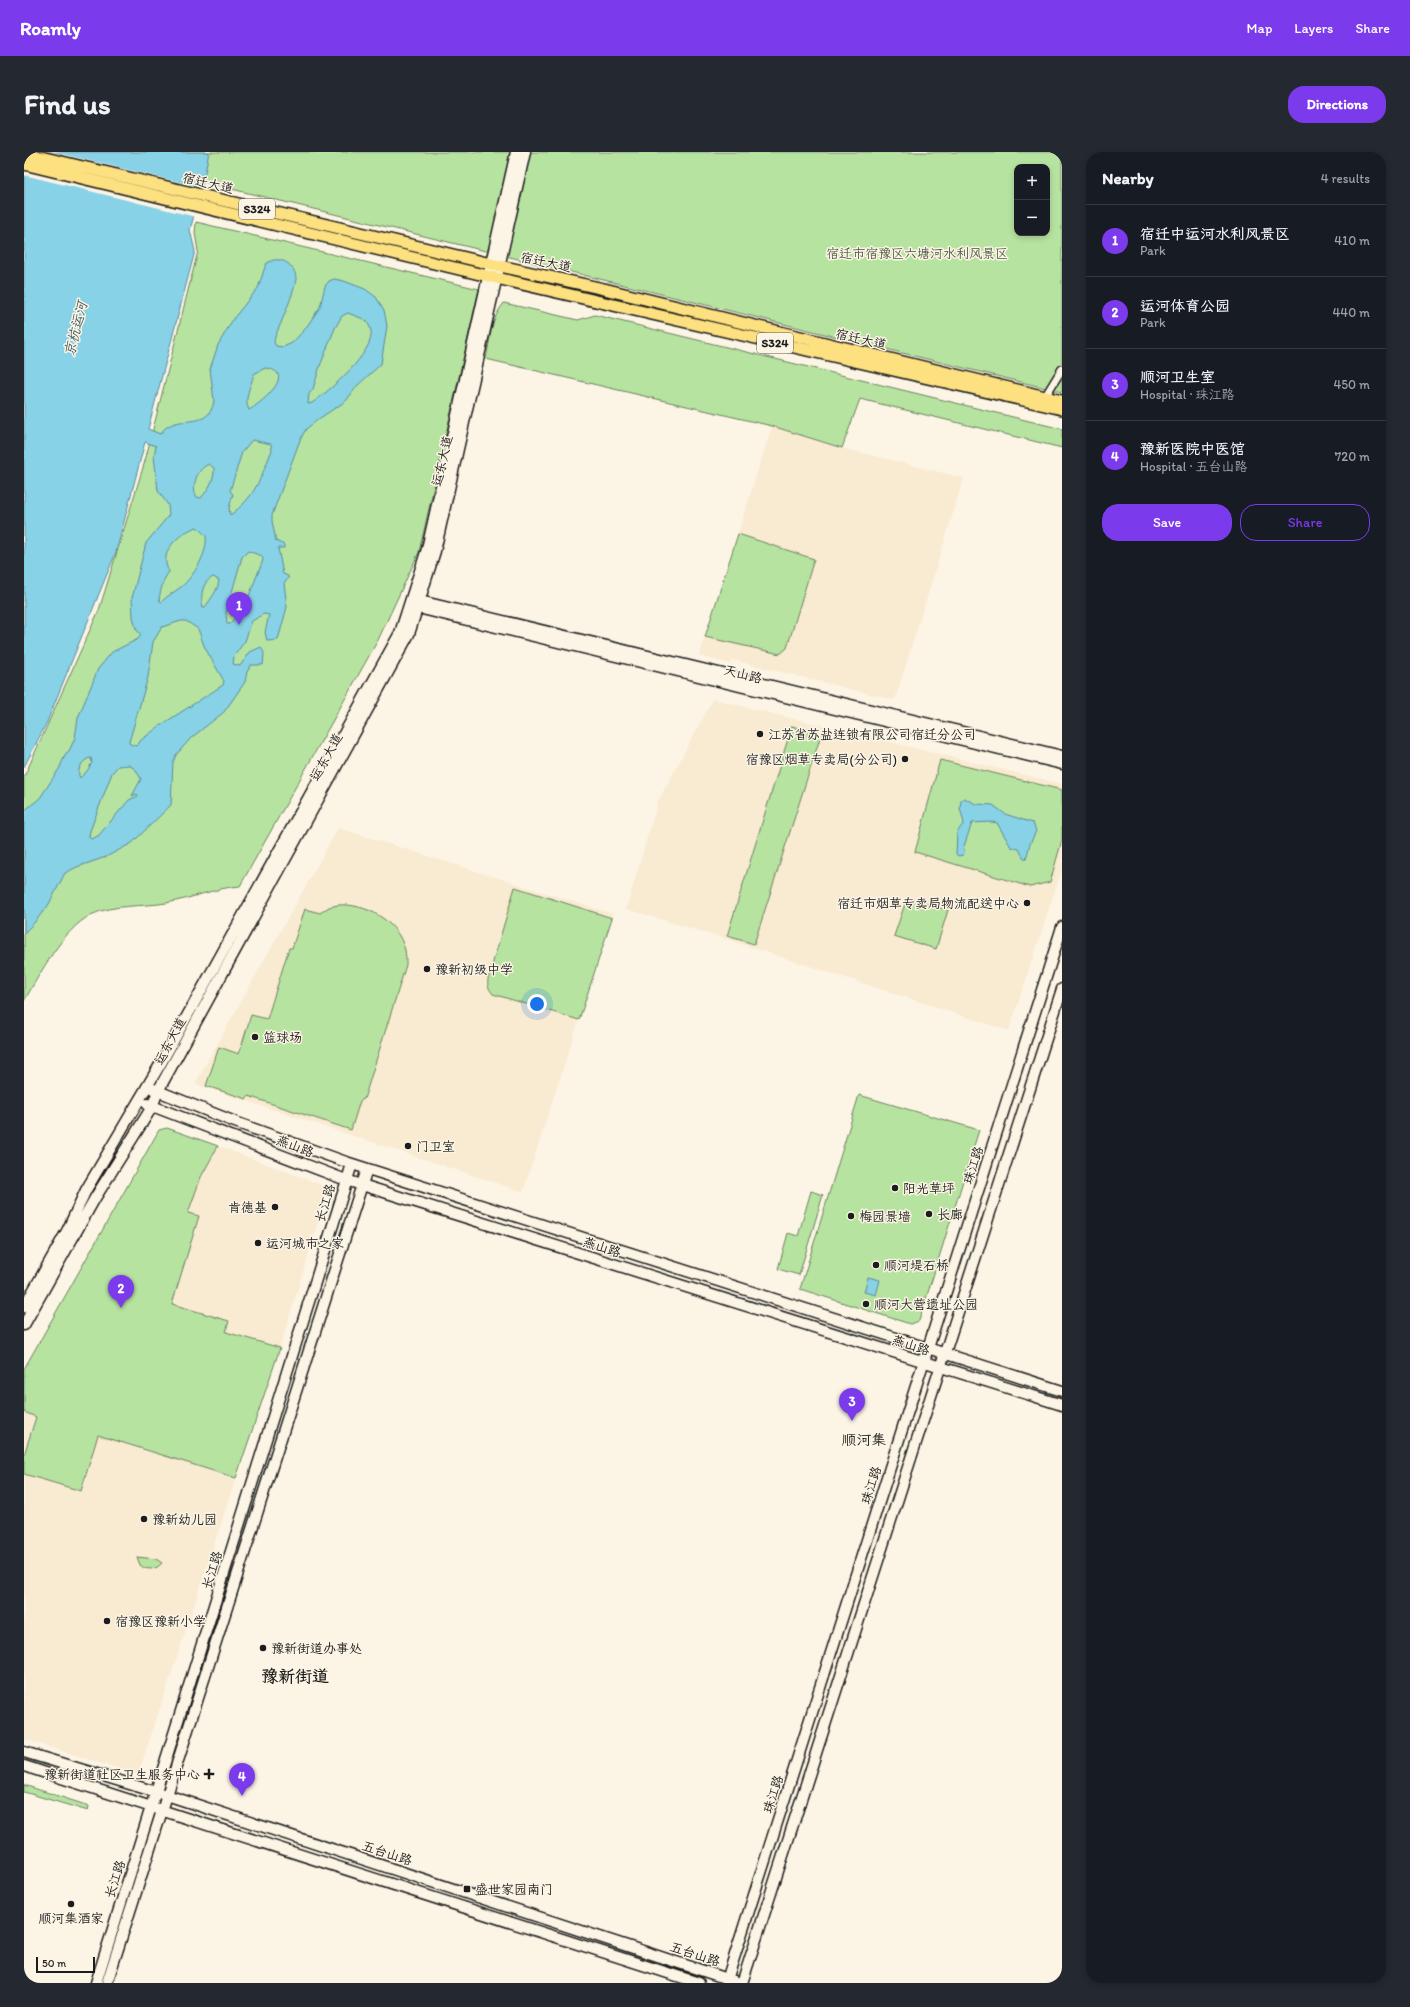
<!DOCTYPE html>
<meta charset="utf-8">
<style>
:root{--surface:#171b24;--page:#242831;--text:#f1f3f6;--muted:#9ea1a6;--line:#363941;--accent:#7c3aed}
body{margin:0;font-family:Itim,"LXGW WenKai TC",sans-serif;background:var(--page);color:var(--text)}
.controls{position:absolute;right:12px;top:12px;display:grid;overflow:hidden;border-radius:8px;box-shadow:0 2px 6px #0003}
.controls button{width:36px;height:36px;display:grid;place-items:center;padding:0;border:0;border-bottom:1px solid var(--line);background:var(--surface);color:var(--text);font:20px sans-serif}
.scale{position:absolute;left:12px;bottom:10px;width:59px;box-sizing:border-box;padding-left:4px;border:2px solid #1c1c1c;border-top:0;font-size:11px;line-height:14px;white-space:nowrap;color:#1c1c1c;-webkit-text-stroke:3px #fcf5e5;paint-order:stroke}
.you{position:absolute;left:513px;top:852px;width:14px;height:14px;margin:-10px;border:3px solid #fff;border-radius:50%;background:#1a73e8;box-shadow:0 0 0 6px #1a73e833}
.badge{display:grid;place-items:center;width:26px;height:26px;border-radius:50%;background:var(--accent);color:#fff;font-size:13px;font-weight:700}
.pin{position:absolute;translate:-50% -33px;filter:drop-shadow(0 1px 2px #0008)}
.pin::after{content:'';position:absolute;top:21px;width:14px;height:12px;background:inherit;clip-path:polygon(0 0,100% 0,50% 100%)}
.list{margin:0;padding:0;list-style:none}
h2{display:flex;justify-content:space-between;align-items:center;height:52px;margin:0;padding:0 16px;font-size:17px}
h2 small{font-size:13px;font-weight:400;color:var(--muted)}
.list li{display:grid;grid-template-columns:26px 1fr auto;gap:12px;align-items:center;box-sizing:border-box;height:72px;padding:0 16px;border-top:1px solid var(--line)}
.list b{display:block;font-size:15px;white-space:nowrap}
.list p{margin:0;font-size:13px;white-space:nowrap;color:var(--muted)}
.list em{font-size:13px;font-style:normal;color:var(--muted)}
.actions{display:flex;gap:8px;padding:12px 16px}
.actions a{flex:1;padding:9px 0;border:1px solid var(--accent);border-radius:16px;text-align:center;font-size:14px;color:var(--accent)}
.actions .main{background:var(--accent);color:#fff}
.map{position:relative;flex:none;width:1038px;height:1831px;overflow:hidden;border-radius:16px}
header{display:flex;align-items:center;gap:24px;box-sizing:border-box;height:56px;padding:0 20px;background:var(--accent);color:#fff}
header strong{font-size:19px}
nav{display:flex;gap:22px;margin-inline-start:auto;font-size:14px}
.intro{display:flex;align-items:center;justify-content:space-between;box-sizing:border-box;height:96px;padding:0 24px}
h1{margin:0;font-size:28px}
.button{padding:10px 18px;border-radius:16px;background:var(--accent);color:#fff;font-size:14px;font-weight:700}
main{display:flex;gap:24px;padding:0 24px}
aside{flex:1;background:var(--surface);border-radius:16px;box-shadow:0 2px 6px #0003}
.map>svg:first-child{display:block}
.built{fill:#f9ead2}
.green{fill:#b7e3a1;stroke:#6a805e;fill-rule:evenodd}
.water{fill:#87d2e7;stroke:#5c8996;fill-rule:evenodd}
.pier{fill:#fcf5e5}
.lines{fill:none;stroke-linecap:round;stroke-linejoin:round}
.street-casing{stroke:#1c1c1c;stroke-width:10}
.secondary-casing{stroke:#1c1c1c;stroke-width:13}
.primary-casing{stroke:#1c1c1c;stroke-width:14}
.street{stroke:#fcf5e5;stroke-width:7}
.secondary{stroke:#fcf5e5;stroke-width:10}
.primary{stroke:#fde080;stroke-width:11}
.poi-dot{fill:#1c1c1c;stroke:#fcf5e5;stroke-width:1.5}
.labels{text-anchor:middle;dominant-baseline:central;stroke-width:3;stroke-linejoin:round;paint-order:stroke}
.shield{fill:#fcf5e5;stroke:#5f5d58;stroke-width:1}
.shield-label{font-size:12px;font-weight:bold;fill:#1c1c1c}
.street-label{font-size:13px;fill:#1c1c1c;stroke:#fcf5e5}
.park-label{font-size:13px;fill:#4a5844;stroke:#fcf5e5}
.poi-label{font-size:13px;fill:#1c1c1c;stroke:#fcf5e5;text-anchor:start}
.water-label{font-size:14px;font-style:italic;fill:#415c63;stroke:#fcf5e5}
.quarter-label{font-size:15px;fill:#1c1c1c;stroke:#fcf5e5}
.district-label{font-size:17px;font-weight:bold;fill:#1c1c1c;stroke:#fcf5e5}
</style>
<header>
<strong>Roamly</strong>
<nav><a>Map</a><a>Layers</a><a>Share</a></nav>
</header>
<div class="intro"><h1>Find us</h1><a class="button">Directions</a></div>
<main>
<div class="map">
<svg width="1038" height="1831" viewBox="0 0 1038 1831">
<rect width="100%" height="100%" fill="#fcf5e5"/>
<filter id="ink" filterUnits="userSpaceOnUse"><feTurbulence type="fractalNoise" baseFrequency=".025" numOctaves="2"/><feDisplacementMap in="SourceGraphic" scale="8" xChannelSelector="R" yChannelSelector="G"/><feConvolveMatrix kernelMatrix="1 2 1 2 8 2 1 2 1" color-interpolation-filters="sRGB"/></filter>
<g filter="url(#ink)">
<path class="built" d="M748,274L818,296L940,326L871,548L708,508L707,512L675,504Z
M689,547L1038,632V717L985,879L699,786L602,757L634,649Z
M314,676L589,762L499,1040L171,932Z
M194,994L296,1032L300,1038L301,1047L256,1196L202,1180L204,1169L148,1152L175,1064L164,1061L177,1025Z
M0,1260L12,1264L0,1303Z
M74,1283L212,1326L114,1623L0,1587V1322L57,1339Z"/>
<path class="green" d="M47,0H1038V240L179,30ZM993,15H1023V81H993Z
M172,70L455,137L395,400L354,488L216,734C190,736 167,747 142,751C119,755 88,752 67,763C39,777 16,822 0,849V625L75,458L121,309L174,99L171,81Z
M480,151L554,168L571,163L1038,277V296L836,247L818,296L748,274L462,207C466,188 467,166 480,151Z
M714,382L790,407L763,496L756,502L681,485Z
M768,574L797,583L730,792L703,784Z
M916,608L1038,638V688L1026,730L1006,735L891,700Z
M491,735L588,766L555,868L469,842C465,837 463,834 464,827Z
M883,746L924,758L912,797L870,784Z
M314,753C342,751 374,769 381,798C382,803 382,808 382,813L340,947L336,949L327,978L224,944L223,947L182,934L195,895L215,902L227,863L243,867L265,796H268L281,757L296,761L305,755Z
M835,943L955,978L895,1169L886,1172L776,1137Z
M143,976L194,994L177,1025L164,1061L175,1064L148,1152L205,1169L202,1180L256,1196L212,1326L74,1283L57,1339L0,1322V1303L12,1265L0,1260V1217L135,978Z
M787,1039L799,1043L775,1123L754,1117L764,1081L774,1084Z
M113,1405L132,1407L138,1411C132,1418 123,1419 116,1413Z
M0,1633L65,1654L64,1659L0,1640Z"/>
<path class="water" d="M0,0H185L179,30L166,78L171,99L124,277L136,282C152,258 184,282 190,249L186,217L194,193L209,167L234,136L242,112C253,102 271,111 272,126C272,137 256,173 251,185L250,190L252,194L259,195L268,191L281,177L296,155L301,134L305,129L310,127L320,129L341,137L352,145L360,158L363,174L357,212L333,234L322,249L296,266L282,277L276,288L248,363V369L252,389L260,393V396H254L259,422L264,424V427L260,431L263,455L254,488L243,489L241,480L245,463L240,462L228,469L221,489L210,504L209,512L216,514L226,500L237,495L240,501L239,513H227L223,520L221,530L200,560L167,586L152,603L149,610L147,653L108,691L82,705L53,715L41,721L25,752L10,771L0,781V659L16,646L35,617L42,601L45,599L51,586L54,566L74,517L88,500L114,487L117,483L112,477L109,465L108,446L122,391L145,363L144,353L134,339L130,304L132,294L121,290L92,400L23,570L0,615ZM324,161L342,168C344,171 346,175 347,179C351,200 304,240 288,251L284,252L285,242L289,237L296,214L311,176L318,164ZM241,216C275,220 236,252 225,258C219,247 227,234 230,222ZM228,288L247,292L248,298C237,325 231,346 206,363L205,356L209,342L206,339L218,300ZM185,312L190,316C191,327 184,338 177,346L173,345C166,334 174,316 185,312ZM173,375L182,384C184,401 170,424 157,435C150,440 143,444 137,450L135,447C137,437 139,427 145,420C145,418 143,417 143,415C136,397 159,379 173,375ZM224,399L238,404L239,408L223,449L206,472H203L202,461L218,405ZM189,425L195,428C194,438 187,447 181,455H179C176,444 178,430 189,425ZM157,469H162L174,477L181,496L200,529L199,533L137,573L117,588L113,594L106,592L105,590L124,525L129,490L138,475ZM67,606L68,611L63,619L56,626C52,619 58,607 67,606ZM105,613L112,618L117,627L108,644L113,642L114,644L105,648L74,684L67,687L65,685L66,679L88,621L94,614Z
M940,646L952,652L969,653L981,662L1009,671L1012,679L1006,692L1002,707L999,705L995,697L987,695L973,671L968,670L948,671L939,697L941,698L939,703L934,704L932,702L933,680L940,671L936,656L937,648Z
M844,1125L856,1128L852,1143L840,1140Z"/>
<path class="pier" d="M0,0H30L180,36L172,65L0,23Z"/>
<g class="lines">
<defs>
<path id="street" d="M1019,248L1038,217"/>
<path id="secondary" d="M396,449L1038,604
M394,456L1038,612
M129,937L211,970L322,1010L1038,1239
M123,952L322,1028L1038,1253
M0,1155L43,1079L62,1038L137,911L376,481L403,397L492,0
M0,1173L71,1046L128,955L134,939L385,482L411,399L501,0
M0,1600L152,1646L716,1831
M0,1614L675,1831
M72,1831L328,1012
M83,1831L343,1017
M702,1831L1038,775
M718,1831L1038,837"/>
<path id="primary" d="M0,1L467,112L580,137L1038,249
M0,12L464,124L1038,257"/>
</defs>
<use href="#street" class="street-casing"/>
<use href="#secondary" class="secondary-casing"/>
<use href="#primary" class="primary-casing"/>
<use href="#street" class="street"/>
<use href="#secondary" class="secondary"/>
<use href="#primary" class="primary"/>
</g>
</g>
<g class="poi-dot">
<circle cx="736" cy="582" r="4"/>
<circle cx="881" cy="607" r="4"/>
<circle cx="1003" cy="751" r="4"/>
<circle cx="403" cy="817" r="4"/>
<circle cx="231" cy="885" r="4"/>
<circle cx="384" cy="994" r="4"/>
<circle cx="871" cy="1036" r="4"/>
<circle cx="251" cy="1055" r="4"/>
<circle cx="905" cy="1062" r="4"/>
<circle cx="827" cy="1064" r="4"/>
<circle cx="234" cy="1091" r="4"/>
<circle cx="852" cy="1113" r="4"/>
<circle cx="842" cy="1152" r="4"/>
<circle cx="120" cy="1367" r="4"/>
<circle cx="83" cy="1469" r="4"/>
<circle cx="239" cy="1496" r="4"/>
<path d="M183 1616h4v4h4v4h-4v4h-4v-4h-4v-4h4z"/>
<rect x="439" y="1733" width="8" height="8" rx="2"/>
<circle cx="47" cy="1752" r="4"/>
</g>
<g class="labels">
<g class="shield">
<rect x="215" y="47" width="36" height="20" rx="3"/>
<rect x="733" y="181" width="36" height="20" rx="3"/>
</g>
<g class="shield-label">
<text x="233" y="57">S324</text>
<text x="751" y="191">S324</text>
</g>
<g class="street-label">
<text transform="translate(184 31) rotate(13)">宿迁大道</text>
<text transform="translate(522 110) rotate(12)">宿迁大道</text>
<text transform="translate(837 187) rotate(13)">宿迁大道</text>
<text transform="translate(418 309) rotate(-77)">运东大道</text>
<text transform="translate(719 522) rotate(14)">天山路</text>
<text transform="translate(302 605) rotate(-61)">运东大道</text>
<text transform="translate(146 889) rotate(-62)">运东大道</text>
<text transform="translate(271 994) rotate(21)">燕山路</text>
<text transform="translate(949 1013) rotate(-72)">珠江路</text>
<text transform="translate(301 1051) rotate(-73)">长江路</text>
<text transform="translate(578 1095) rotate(18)">燕山路</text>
<text transform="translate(887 1193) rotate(18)">燕山路</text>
<text transform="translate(847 1333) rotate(-72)">珠江路</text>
<text transform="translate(188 1418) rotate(-73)">长江路</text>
<text transform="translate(749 1642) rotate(-72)">珠江路</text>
<text transform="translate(363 1701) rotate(18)">五台山路</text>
<text transform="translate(91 1727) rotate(-72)">长江路</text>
<text transform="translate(671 1802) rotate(18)">五台山路</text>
</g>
<g class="park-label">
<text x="893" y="101">宿迁市宿豫区六塘河水利风景区</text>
</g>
<g class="poi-label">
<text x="744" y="582">江苏省苏盐连锁有限公司宿迁分公司</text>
<text x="873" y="607" text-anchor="end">宿豫区烟草专卖局(分公司)</text>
<text x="995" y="751" text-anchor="end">宿迁市烟草专卖局物流配送中心</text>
<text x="411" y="817">豫新初级中学</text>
<text x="239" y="885">篮球场</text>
<text x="392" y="994">门卫室</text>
<text x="879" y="1036">阳光草坪</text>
<text x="243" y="1055" text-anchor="end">肯德基</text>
<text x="913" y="1062">长廊</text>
<text x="835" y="1064">梅园景墙</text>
<text x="242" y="1091">运河城市之家</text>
<text x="860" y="1113">顺河堤石桥</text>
<text x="850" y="1152">顺河大营遗址公园</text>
<text x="128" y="1367">豫新幼儿园</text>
<text x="91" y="1469">宿豫区豫新小学</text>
<text x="247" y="1496">豫新街道办事处</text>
<text x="176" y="1622" text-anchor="end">豫新街道社区卫生服务中心</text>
<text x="451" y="1737">盛世家园南门</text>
<text x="47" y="1766" text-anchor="middle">顺河集酒家</text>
</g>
<g class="water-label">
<text transform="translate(52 177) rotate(-76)">京杭运河</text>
</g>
<g class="quarter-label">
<text x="840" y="1288">顺河集</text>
</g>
<g class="district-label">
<text x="271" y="1524">豫新街道</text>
</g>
</g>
</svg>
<div class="controls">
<button>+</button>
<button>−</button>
</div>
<div class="scale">50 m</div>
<div class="you"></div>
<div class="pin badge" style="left:215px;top:473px">1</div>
<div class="pin badge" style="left:97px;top:1156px">2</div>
<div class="pin badge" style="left:828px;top:1269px">3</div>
<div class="pin badge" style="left:218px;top:1644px">4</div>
</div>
<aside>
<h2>Nearby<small>4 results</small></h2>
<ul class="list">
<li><span class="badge">1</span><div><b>宿迁中运河水利风景区</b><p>Park</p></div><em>410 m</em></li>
<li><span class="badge">2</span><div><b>运河体育公园</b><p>Park</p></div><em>440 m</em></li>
<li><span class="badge">3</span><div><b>顺河卫生室</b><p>Hospital · 珠江路</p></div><em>450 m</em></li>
<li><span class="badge">4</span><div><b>豫新医院中医馆</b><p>Hospital · 五台山路</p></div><em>720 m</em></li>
</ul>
<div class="actions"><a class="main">Save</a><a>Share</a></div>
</aside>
</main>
